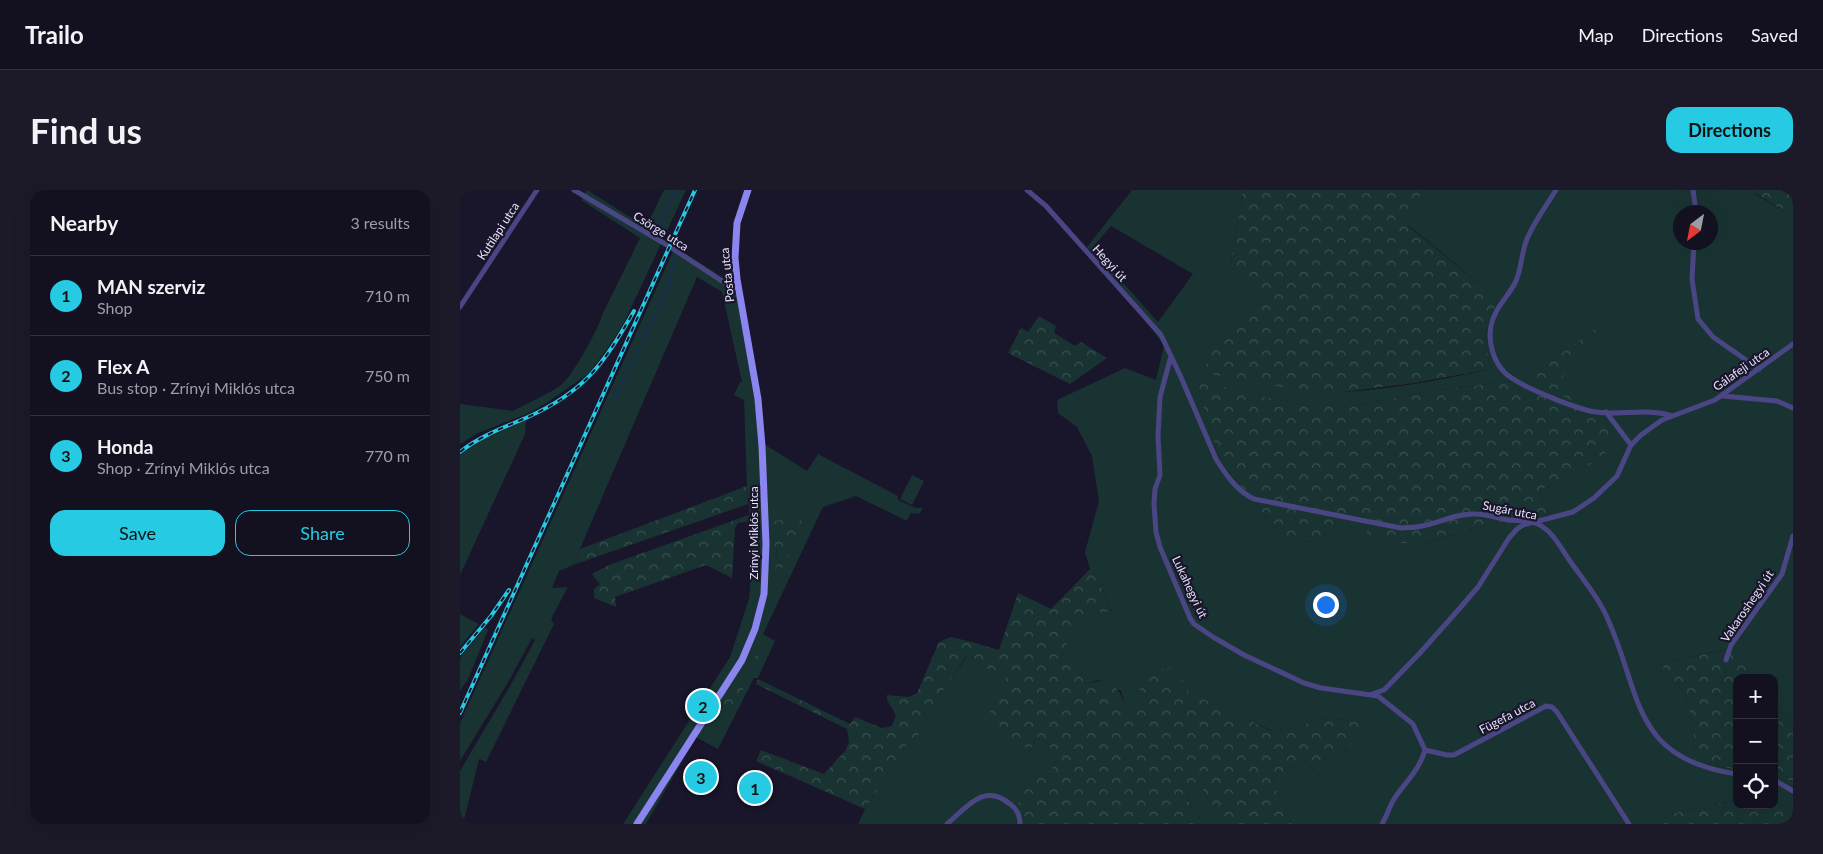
<!DOCTYPE html>
<meta charset="utf-8">
<style>
:root{--surface:#131020;--page:#1c1929;--text:#f1f3f6;--muted:#9d9da5;--line:#32303e;--accent:#26cae2}
body{margin:0;font-family:Lato,sans-serif;background:var(--page);color:var(--text)}
.controls{position:absolute;right:15px;bottom:15px;display:grid;overflow:hidden;border-radius:10px;box-shadow:0 5px 20px #0002}
.controls button{width:45px;height:45px;display:grid;place-items:center;padding:0;border:0;border-bottom:1px solid var(--line);background:var(--surface);color:var(--text);font:25px sans-serif}
.compass{position:absolute;left:1213px;top:15px;width:45px;height:45px;border-radius:50%;background:var(--surface);box-shadow:0 5px 20px #0002;rotate:212deg}
.you{position:absolute;left:865px;top:414px;width:18px;height:18px;margin:-12px;border:4px solid #fff;border-radius:50%;background:#1a73e8;box-shadow:0 0 0 8px #1a73e833}
.badge{display:grid;place-items:center;width:32px;height:32px;border-radius:50%;background:var(--accent);color:#111;font-size:16px;font-weight:700}
.pin{position:absolute;translate:-50% -50%;border:2px solid #fff;box-shadow:0 1px 5px #0006}
.list{margin:0;padding:0;list-style:none}
h2{display:flex;justify-content:space-between;align-items:center;height:65px;margin:0;padding:0 20px;font-size:21px}
h2 small{font-size:16px;font-weight:400;color:var(--muted)}
.list li{display:grid;grid-template-columns:32px 1fr auto;gap:15px;align-items:center;box-sizing:border-box;height:80px;padding:0 20px;border-top:1px solid var(--line)}
.list b{display:block;font-size:19px;white-space:nowrap}
.list p{margin:0;font-size:16px;white-space:nowrap;color:var(--muted)}
.list em{font-size:16px;font-style:normal;color:var(--muted)}
.actions{display:flex;gap:10px;padding:15px 20px}
.actions a{flex:1;padding:11px 0;border:1px solid var(--accent);border-radius:15px;text-align:center;font-size:18px;color:var(--accent)}
.actions .main{background:var(--accent);color:#111}
.icon{flex:none;width:28px;height:28px;fill:none;stroke:currentColor;stroke-width:2;stroke-linecap:round;stroke-linejoin:round}
.map{position:relative;flex:none;width:1333px;height:634px;overflow:hidden;border-radius:15px}
header{display:flex;align-items:center;gap:30px;box-sizing:border-box;height:70px;padding:0 25px;background:var(--surface);border-bottom:1px solid var(--line)}
header strong{font-size:24px}
nav{display:flex;gap:28px;margin-inline-start:auto;font-size:18px}
.intro{display:flex;align-items:center;justify-content:space-between;box-sizing:border-box;height:120px;padding:0 30px}
h1{margin:0;font-size:35px}
.button{padding:12px 22px;border-radius:15px;background:var(--accent);color:#111;font-size:18px;font-weight:700}
main{display:flex;gap:30px;padding:0 30px}
aside{flex:1;background:var(--surface);border-radius:15px;box-shadow:0 5px 20px #0002}
.map>svg:first-child{display:block}
.green{fill:#193333;fill-rule:evenodd}
.forest{fill:url(#forest-crowns)}
.lines{fill:none;stroke-linecap:round;stroke-linejoin:round}
.stream{stroke:#192d4f;stroke-width:2}
.street{stroke:#4a4683;stroke-width:5}
.secondary{stroke:#8b85ef;stroke-width:7}
.rail-casing{stroke:#26cae2;stroke-width:4}
.rail{stroke:#19152a;stroke-width:2;stroke-dasharray:5.5;stroke-linecap:butt}
.labels{text-anchor:middle;dominant-baseline:central;stroke-width:4.5;stroke-linejoin:round;paint-order:stroke}
.street-label{font-size:12px;fill:#e6e2fb;stroke:#19152a}
</style>
<header>
<strong>Trailo</strong>
<nav><a>Map</a><a>Directions</a><a>Saved</a></nav>
</header>
<div class="intro"><h1>Find us</h1><a class="button">Directions</a></div>
<main>
<aside>
<h2>Nearby<small>3 results</small></h2>
<ul class="list">
<li><span class="badge">1</span><div><b>MAN szerviz</b><p>Shop</p></div><em>710 m</em></li>
<li><span class="badge">2</span><div><b>Flex A</b><p>Bus stop · Zrínyi Miklós utca</p></div><em>750 m</em></li>
<li><span class="badge">3</span><div><b>Honda</b><p>Shop · Zrínyi Miklós utca</p></div><em>770 m</em></li>
</ul>
<div class="actions"><a class="main">Save</a><a>Share</a></div>
</aside>
<div class="map">
<svg width="1333" height="634" viewBox="0 0 1333 634">
<defs>
<pattern id="forest-crowns" width="20" height="18" patternUnits="userSpaceOnUse" patternTransform="scale(1.25)"><rect width="20" height="18" fill="#193333"/><path d="M2 6a3 3 0 1 1 6 0M12 15a3 3 0 1 1 6 0" fill="none" stroke="#3a5051"/></pattern>
</defs>
<rect width="100%" height="100%" fill="#19152a"/>
<path class="green" d="M127,0L186,37L204,0H226L164,133L145,162L128,184L85,214L67,224L18,243L0,254V214L53,221C68,212 90,204 102,194C113,185 139,138 143,123L180,48L121,10Z
M672,0H783L770,76L805,108L756,150L744,182C767,188 789,192 812,195C836,199 860,203 884,202C935,199 986,189 1035,178L1029,173L1025,144L1038,109L948,35L962,0H1299L1295,4L1333,26V538L1314,513V488H1294L1271,458L1200,474L1225,504L1233,535L1235,572L1277,580V610L1210,624L1194,634H832L811,588L846,571L858,585L914,535L884,530L860,528L839,537L813,541L703,492L709,477L679,501L673,518L665,514L661,501L639,490L625,494L618,473L608,459L605,449L632,421H652L639,392L630,379L625,362L639,311L632,266L617,237L598,223L597,210L665,178L696,190L704,155L627,57ZM1220,22H1250V52H1220ZM651,36L733,84L698,132L632,58ZM1054,191L1067,200L1143,268L1079,301L1088,322L1078,330L1033,333L965,353L906,328L884,324L871,340L852,351L832,353L811,333L763,275L756,259L738,199L741,192L818,210L852,216H893L979,200Z
M215,57L278,97L304,254L347,281L358,264L438,306V310L456,318H463L459,324L451,323L447,331L396,306L363,317L303,444L315,451L298,488H294L258,559L236,547L186,634H163L270,467L289,409L291,387V341L287,296L284,210L274,205L280,192H282L262,102L237,87L113,375L99,381L92,398L108,397L91,429L94,434L26,572L19,569L3,634H0V581L53,491L75,450L72,448L50,489L0,571V533ZM342,334L310,392L318,372L316,356Z
M66,230L65,244L0,385V265L24,249Z
M452,285L464,291L452,315L440,309Z
M0,424L19,434L0,457Z
M25,437L28,440L9,487L0,501V468Z
M507,467L520,471L517,476L548,483L570,560L577,547L589,554L595,573L591,581L577,575L561,634H398L405,619L445,557C466,543 463,531 475,513C485,497 496,482 507,467Z
M1314,588L1333,591V621L1314,611Z
M741,597L764,634H743L731,617L726,604Z"/>
<path class="forest" d="M783,0H962L948,36L1038,109L1025,144L1029,173L1036,178L954,193L883,202H851L775,190L744,182L755,150L805,108L770,76Z
M1299,0H1321L1333,7V26L1295,3Z
M579,126L596,136L594,143L615,156L621,152L647,168L610,194L548,163L561,138L568,142Z
M1135,139L1141,145L1105,178L1100,198L1112,202L1111,210L1068,190L1072,185Z
M741,191L818,210L852,216H893L979,200L1054,191L1067,200L1138,228L1147,237L1152,246L1143,268L1079,301L1088,322L1078,331L1033,333L964,353H930L907,347L906,328L884,324L871,340L852,351L832,353L811,333L763,275L756,259L738,199Z
M287,296L288,314L113,375L120,359Z
M289,325L290,331L278,333L275,338L272,388L246,375L155,407L156,417L134,408V399L140,394L132,384L149,375Z
M341,328L342,334L315,394L310,392C316,377 323,363 311,350L313,331Z
M630,379L639,392L652,422H632L605,449L608,459L618,473L625,494C646,488 657,492 665,514L673,518L679,501L690,483L710,477L704,492L711,495L728,488V502L812,541L839,537L860,528L884,530L914,535L858,585L846,571L811,588L832,634H764L741,597L726,604L731,617L743,634H561L564,623L556,618L577,575L591,581L595,573L589,554L577,547L570,560L524,535L547,484L517,476L520,471L506,467C496,482 485,497 475,513C463,532 466,543 445,557L405,619L296,571L301,560L364,584L385,561L389,552L387,539L296,494L298,489L390,534L395,527L422,538L432,536L436,525L427,510V505L449,507L457,503L479,452L491,447L512,452L539,460L558,403L591,419Z
M1272,458L1294,488H1277V580L1235,572L1233,535L1225,504L1200,474Z
M302,462L304,467L292,483L260,543L253,539L250,534L281,482L292,480L296,465Z
M1314,513L1333,538V591L1314,588Z
M1277,610V615H1314V611L1333,621V634H1194L1210,624Z"/>
<g class="lines">
<path class="stream" d="M202,41L201,32L215,0
M153,211L205,105L213,78L212,69"/>
<path class="street" d="M114,0L207,55L268,95L278,99
M567,0L586,16L701,145L720,185L756,269C766,285 777,301 794,309L941,338C946,337 951,338 956,337C976,335 995,323 1015,324C1027,324 1037,328 1048,330C1057,331 1067,330 1075,333C1092,339 1100,357 1110,371C1121,387 1135,403 1144,421C1183,500 1167,568 1277,584
M1096,0C1086,16 1074,32 1067,49C1061,63 1062,79 1055,93C1047,108 1034,119 1031,136C1028,152 1033,170 1044,182C1058,196 1110,216 1130,221C1158,227 1186,217 1213,226
M1233,0L1236,22
M1234,52L1232,89L1238,129L1253,147L1299,179
M0,117L77,0
M711,166L700,207L698,246L700,285L695,299L694,314L696,342L700,357L730,428L734,434L753,447L784,465L844,493L861,498L918,506L953,534L965,560C959,581 946,591 934,609C929,617 927,626 922,634
M1263,206L1317,211L1333,218
M1146,222L1171,255
M1266,470L1271,455L1322,384L1333,346
M912,504L924,500L959,464L1000,418L1018,397L1049,348L1057,339L1063,335L1113,322L1134,308L1157,286L1171,255L1181,245L1202,230L1255,210L1333,154
M965,560L987,565H994L1086,516L1092,517L1097,522L1169,634
M1314,590L1333,601
M487,634C507,617 524,592 550,614C557,619 560,625 560,634"/>
<path class="secondary" d="M177,634L282,470L295,439L304,404L306,354L302,256L298,209L277,89L275,68L277,33L288,0"/>
<defs>
<path id="rail" d="M0,262C20,246 45,237 68,227C125,201 143,175 174,121
M0,463L31,426L49,400
M0,523L235,0"/>
</defs>
<use href="#rail" class="rail-casing"/>
<use href="#rail" class="rail"/>
</g>
<g class="labels">
<g class="street-label">
<text transform="translate(38 41) rotate(-57)">Kutilapi utca</text>
<text transform="translate(201 41) rotate(32)">Csörge utca</text>
<text transform="translate(650 73) rotate(48)">Hegyi út</text>
<text transform="translate(267 85) rotate(-96)">Posta utca</text>
<text transform="translate(1281 179) rotate(-35)">Gálafeji utca</text>
<text transform="translate(1050 320) rotate(11)">Sugár utca</text>
<text transform="translate(293 343) rotate(-90)">Zrínyi Miklós utca</text>
<text transform="translate(730 397) rotate(65)">Lukahegyi út</text>
<text transform="translate(1287 416) rotate(-56)">Vakaroshegyi út</text>
<text transform="translate(1047 526) rotate(-28)">Fügefa utca</text>
</g>
</g>
</svg>
<div class="controls">
<button>+</button>
<button>−</button>
<button><svg class="icon" aria-label="locate" viewBox="0 0 24 24"><circle cx="12" cy="12" r="6"/><path d="M12 2v4M12 18v4M2 12h4M18 12h4"/></svg></button>
</div>
<svg class="compass" viewBox="-18 -18 36 36"><path d="M0-13l5 13h-10z" fill="#e53935"/><path d="M0 13l5-13h-10z" fill="#9d9da5"/></svg>
<div class="you"></div>
<div class="pin badge" style="left:295px;top:598px">1</div>
<div class="pin badge" style="left:243px;top:516px">2</div>
<div class="pin badge" style="left:241px;top:587px">3</div>
</div>
</main>
